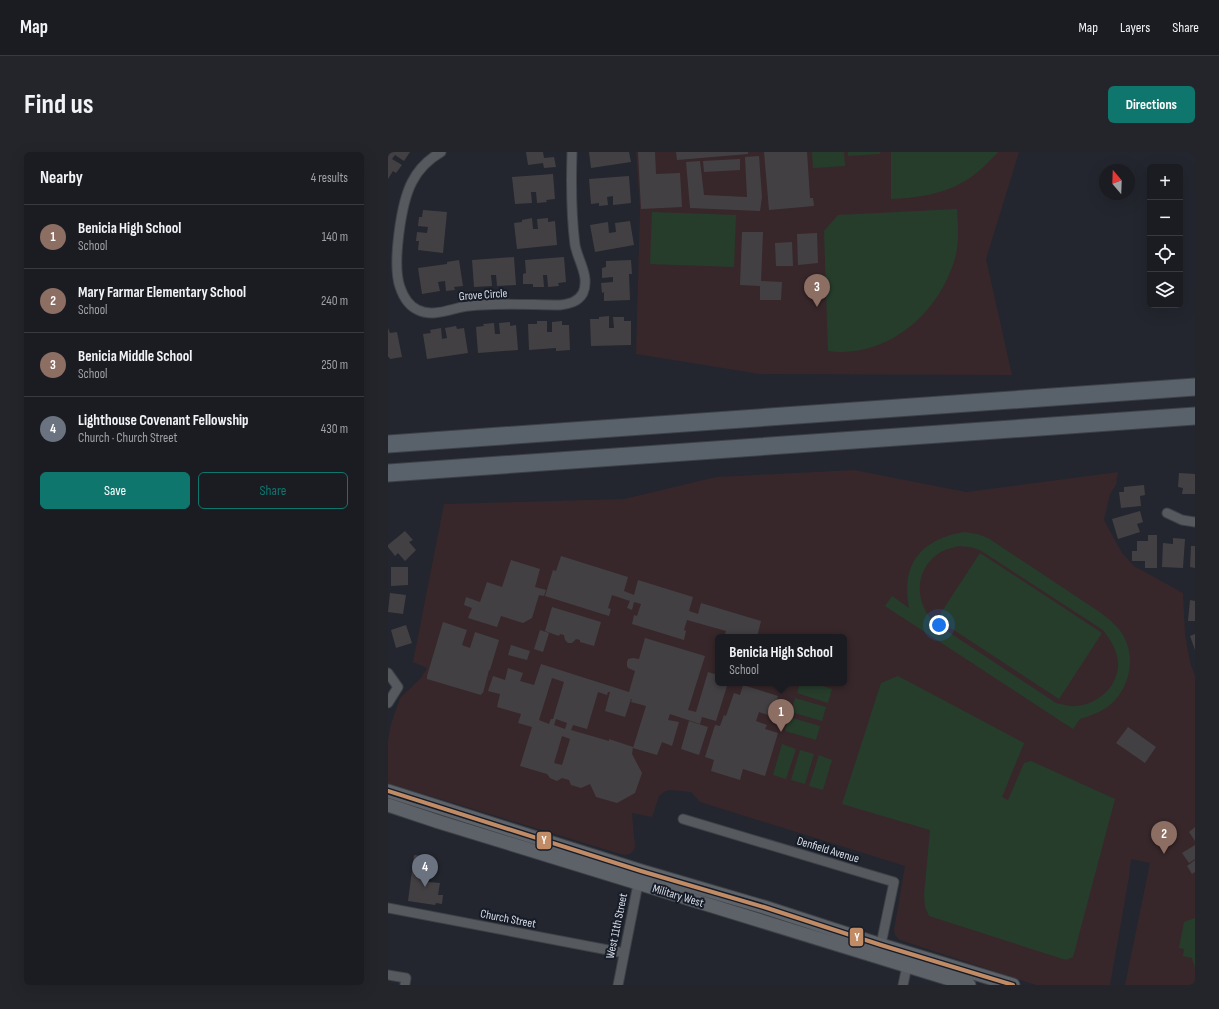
<!DOCTYPE html>
<meta charset="utf-8">
<style>
:root{--surface:#1a1c22;--page:#23252a;--text:#f1f3f6;--muted:#9fa1a5;--line:#383a40;--accent:#0f766e}
body{margin:0;font-family:"Sofia Sans Condensed",sans-serif;background:var(--page);color:var(--text)}
.controls{position:absolute;right:12px;top:12px;display:grid;overflow:hidden;border-radius:6px;box-shadow:0 4px 16px #0002}
.controls button{width:36px;height:36px;display:grid;place-items:center;padding:0;border:0;border-bottom:1px solid var(--line);background:var(--surface);color:var(--text);font:20px sans-serif}
.compass{position:absolute;left:711px;top:12px;width:36px;height:36px;border-radius:50%;background:var(--surface);box-shadow:0 4px 16px #0002;rotate:341deg}
.you{position:absolute;left:551px;top:473px;width:14px;height:14px;margin:-10px;border:3px solid #fff;border-radius:50%;background:#1a73e8;box-shadow:0 0 0 6px #1a73e833}
.badge{display:grid;place-items:center;width:26px;height:26px;border-radius:50%;background:var(--accent);color:#fff;font-size:13px;font-weight:700}
.pin{position:absolute;translate:-50% -33px;filter:drop-shadow(0 1px 2px #0008)}
.pin::after{content:'';position:absolute;top:21px;width:14px;height:12px;background:inherit;clip-path:polygon(0 0,100% 0,50% 100%)}
.popup{position:absolute;left:327px;top:482px;width:132px;height:52px;box-sizing:border-box;display:grid;place-content:center;border-radius:6px;background:var(--surface);filter:drop-shadow(0 1px 3px #0005);font-size:13px;white-space:nowrap;color:var(--muted)}
.popup b{font-size:15px;color:var(--text)}
.popup::after{content:'';position:absolute;left:50%;top:100%;margin-left:-8px;border:8px solid transparent;border-top-color:var(--surface)}
.list{margin:0;padding:0;list-style:none}
h2{display:flex;justify-content:space-between;align-items:center;height:52px;margin:0;padding:0 16px;font-size:17px}
h2 small{font-size:13px;font-weight:400;color:var(--muted)}
.list li{display:grid;grid-template-columns:26px 1fr auto;gap:12px;align-items:center;box-sizing:border-box;height:64px;padding:0 16px;border-top:1px solid var(--line)}
.list b{display:block;font-size:15px;white-space:nowrap}
.list p{margin:0;font-size:13px;white-space:nowrap;color:var(--muted)}
.list em{font-size:13px;font-style:normal;color:var(--muted)}
.actions{display:flex;gap:8px;padding:12px 16px}
.actions a{flex:1;padding:9px 0;border:1px solid var(--accent);border-radius:6px;text-align:center;font-size:14px;color:var(--accent)}
.actions .main{background:var(--accent);color:#fff}
.icon{flex:none;width:22px;height:22px;fill:none;stroke:currentColor;stroke-width:2;stroke-linecap:round;stroke-linejoin:round}
.map{position:relative;flex:none;width:807px;height:833px;overflow:hidden;border-radius:6px}
header{display:flex;align-items:center;gap:24px;box-sizing:border-box;height:56px;padding:0 20px;background:var(--surface);border-bottom:1px solid var(--line)}
header strong{font-size:19px}
nav{display:flex;gap:22px;margin-inline-start:auto;font-size:14px}
.intro{display:flex;align-items:center;justify-content:space-between;box-sizing:border-box;height:96px;padding:0 24px}
h1{margin:0;font-size:28px}
.button{padding:10px 18px;border-radius:6px;background:var(--accent);color:#fff;font-size:14px;font-weight:700}
main{display:flex;gap:24px;padding:0 24px}
aside{flex:1;background:var(--surface);border-radius:6px;box-shadow:0 4px 16px #0002}
.map>svg:first-child{display:block}
.education{fill:#37272a;fill-rule:evenodd}
.green{fill:#273d2c;fill-rule:evenodd}
.building{fill:#434044;fill-rule:evenodd}
.lines{fill:none;stroke-linecap:round;stroke-linejoin:round}
.minor-casing{stroke:#3e4147;stroke-width:11}
.secondary-casing{stroke:#3e4147;stroke-width:15}
.motorway-casing{stroke:#3e4147;stroke-width:19}
.minor{stroke:#56595e;stroke-width:9}
.secondary{stroke:#5d6269;stroke-width:13}
.motorway{stroke:#59626a;stroke-width:17}
.bus-1-casing{stroke:#161c28;stroke-width:7}
.bus-1{stroke:#c18c65;stroke-width:4}
.labels{text-anchor:middle;dominant-baseline:central;stroke-width:4;stroke-linejoin:round;paint-order:stroke}
.street-label{font-size:12px;fill:#d8dce5;stroke:#161c28}
.line-badge{stroke:#161c28;stroke-width:1.5}
.badge-label{font-size:11px;text-anchor:middle;font-weight:bold;fill:#fff}
</style>
<header>
<strong>Map</strong>
<nav><a>Map</a><a>Layers</a><a>Share</a></nav>
</header>
<div class="intro"><h1>Find us</h1><a class="button">Directions</a></div>
<main>
<aside>
<h2>Nearby<small>4 results</small></h2>
<ul class="list">
<li><span class="badge" style="background:#8d6e63">1</span><div><b>Benicia High School</b><p>School</p></div><em>140 m</em></li>
<li><span class="badge" style="background:#8d6e63">2</span><div><b>Mary Farmar Elementary School</b><p>School</p></div><em>240 m</em></li>
<li><span class="badge" style="background:#8d6e63">3</span><div><b>Benicia Middle School</b><p>School</p></div><em>250 m</em></li>
<li><span class="badge" style="background:#6b7280">4</span><div><b>Lighthouse Covenant Fellowship</b><p>Church · Church Street</p></div><em>430 m</em></li>
</ul>
<div class="actions"><a class="main">Save</a><a>Share</a></div>
</aside>
<div class="map">
<svg width="807" height="833" viewBox="0 0 807 833">
<rect width="100%" height="100%" fill="#23262e"/>
<path class="education" d="M248,0H631L598,107L624,223L372,222L248,202L252,57Z
M466,318L578,340L730,320L728,333L722,342L716,368L734,401L746,414L795,441L797,482L802,510L807,524V833H737L762,711L743,707L741,725L722,833H648L512,788L507,783L506,778L517,714L312,650L303,640L282,638L276,640L271,644L264,665L244,661L247,694L246,698L242,702L237,703L229,701L0,631V589L3,572L12,546L33,526L39,516L25,510L56,352L236,347L328,325ZM330,485H456V531H330Z"/>
<path class="green" d="M424,0H456L457,14L425,16Z
M460,0H492V2L460,4Z
M503,0H610C600,11 588,23 575,30C553,43 527,46 503,47Z
M569,57C570,72 571,88 568,102C554,159 501,207 440,199L436,79L450,63Z
M264,60L348,63L346,115L262,112Z
M576,380L589,382L600,386L713,461C722,468 731,475 736,485C748,507 741,537 722,553C713,560 702,564 692,567L685,577L497,454L504,444L521,456C513,412 532,388 576,380ZM571,394L582,395L592,398L715,478C723,488 731,501 730,515C728,539 704,556 681,554C677,553 672,552 668,551L547,471C526,451 526,418 551,401C557,397 564,396 571,394Z
M592,401L714,481L671,547L549,467Z
M510,524L636,591L614,645L620,648L636,611L643,609L727,647L685,805L678,808L541,764L537,755L536,743L542,678L454,652L493,531Z
M412,531H425L444,537L440,551L409,541Z
M407,546L438,555L434,569L403,560Z
M401,565L432,574L428,588L397,579Z
M394,592L408,597L398,627L385,623Z
M412,598L426,602L417,632L403,628Z
M431,603L444,608L435,638L421,634Z
M807,766V816L804,806L795,804L796,797L791,796L796,770Z"/>
<path class="building" d="M0,0H22L16,9L7,3L4,7L14,13L8,21L5,19L0,27Z
M138,0H155L156,6L166,5L168,15L156,16L155,11L140,13Z
M201,0H241L243,10L203,16Z
M250,0H267L268,22L292,21L294,55L253,57Z
M288,0H360V2L289,8Z
M376,0H419L422,46H425L426,54L381,58Z
M371,4L374,45L372,59L302,56L298,10L312,9L316,43L359,45L357,5Z
M352,7V18L316,20L315,9Z
M165,22L167,47L158,48L159,50L149,51L148,40H143L144,51L127,52L124,25Z
M241,24L243,51L225,53V44L219,45L220,53L211,54V51L203,52L201,27Z
M35,58L59,60L55,101L30,98L31,89H28L29,80L39,81L40,75L30,74L31,65H34Z
M144,66L145,77H150L149,67L160,66V70L167,69L169,93L129,97L126,71L134,70V68Z
M242,69L246,93L207,100L202,73L220,70L221,81L228,80L227,71Z
M354,80H375L373,129L394,130L393,148H372V134L352,133Z
M429,81L430,111L410,113L409,82Z
M404,90L405,114H388L387,91Z
M126,105L128,133L109,134L108,123H103L104,134L86,135L84,108Z
M176,105L178,130L170,131L171,134L160,135L159,123H155L156,135H145V132H135V122L138,121L137,108Z
M71,108L75,134L66,135L67,138L58,139L57,129L50,130L52,139L34,142L30,116L59,112V110Z
M243,108L244,122H241L242,148L216,149V140L214,141L213,131L225,130V125L214,126V116L218,115V109Z
M221,164V176H226L225,165H236V169H243V193L203,194L202,167H211V165Z
M149,169H159V180H164V170L174,169V173H181L182,198L168,199V196L141,198L140,172H149Z
M122,170V174L128,173L130,198L90,201L88,175L96,174L95,172L106,171L107,182H112L111,171Z
M68,174L69,177L76,176L80,201L39,207L35,182L43,181L42,178L53,176L54,187L59,186L57,176Z
M0,176L2,181L9,180L14,205L2,207L1,205H0Z
M791,321L807,322V342H794L795,336L790,335Z
M756,333L757,343L752,344L753,354L733,356L731,340H736V335Z
M752,359L755,370L749,372L752,380L730,387L724,367Z
M17,379L25,388L21,390L28,398L17,409L10,401L7,404L0,395V393Z
M760,383H769V416H757V409H744V399H749V389H760Z
M785,386L797,387L795,416L774,415L775,391L785,392Z
M803,394H807V416L802,415Z
M173,404L240,425L236,439L246,443L250,428L305,445L301,459L310,462L313,451L373,469L369,485H336L338,479L299,468L296,478L298,479L296,488L244,472L246,463L249,464L253,452L246,450L244,458L239,456L242,449L224,443L220,456L223,457L221,464L157,444L165,418L168,419Z
M123,408L152,417L147,435L158,438L156,444L151,443L144,466L135,471L113,464L109,475L80,466L84,456L76,453L78,445L92,450L99,430L114,435Z
M3,415H20V433L3,434Z
M2,441L18,443L15,462L0,460Z
M802,448L807,449V469H800Z
M164,455L213,470L206,494L192,490V488L188,487L184,491H180L177,488L176,483L172,482L171,484L157,479Z
M55,470L79,478L74,493L82,496L87,480L111,488L102,518H101L95,541H94L93,543L39,527V524Z
M18,473L24,491L8,496L3,478Z
M152,478L161,481L155,500L146,497Z
M807,482V498L802,484Z
M257,486L317,504L300,558L308,560L320,520L330,523V531H340L328,569L314,565L312,572L282,562L280,568L291,570L284,594L274,590L269,603L245,596L258,554L243,550L244,547H243L237,565L217,559L222,540H220L219,543L210,540L199,577L185,573L183,578L221,589V587L245,595L244,602L254,621L247,641L229,651L208,645L202,632L193,636L183,633L181,628L174,626L169,629L162,626L159,622L132,614L144,575L130,571L133,562L109,555L112,542L100,539L105,524L117,528L120,516L135,521L132,529L146,533L153,512L241,540L247,519L240,516L239,514V510L240,507L245,506L251,507ZM164,526L176,530L165,567H163L161,572L151,568ZM168,567L179,571L177,577L166,573ZM174,584L182,587L174,613L166,611Z
M123,493L142,499L139,508L120,503Z
M355,533L390,544L383,564L371,560L368,569L379,573L377,577L390,581L377,624L355,617L352,628L323,619L326,608L317,605L327,573L332,574L336,563L338,564L346,541L352,543Z
M301,569L320,575L311,603L293,597Z
M740,575L768,595L757,611L728,591Z
M807,675V689L801,680Z
M807,693V707L801,711L794,701Z
M26,703L44,705L40,730L52,731L50,743H55L54,752L48,751L47,753L20,749Z
M807,708V720L804,722L799,714Z"/>
<g class="lines">
<defs>
<path id="minor" d="M53,0C41,7 30,18 24,30C13,51 4,112 12,135C15,144 21,154 30,158C44,165 60,158 74,155C104,150 141,153 172,153C181,152 190,150 195,141C202,124 190,109 187,93C183,62 183,31 184,0
M779,361L794,368L807,370
M0,521L10,535L0,551
M295,667L506,730L492,797
M0,756L236,801
M0,823L18,826L17,832
M230,833L251,727
M515,833L520,809"/>
<path id="secondary" d="M0,639L253,719L376,755L493,793L625,833
M0,653L48,669L581,833"/>
<path id="motorway" d="M0,292L807,235
M0,321L807,264"/>
</defs>
<use href="#minor" class="minor-casing"/>
<use href="#secondary" class="secondary-casing"/>
<use href="#motorway" class="motorway-casing"/>
<use href="#minor" class="minor"/>
<use href="#secondary" class="secondary"/>
<use href="#motorway" class="motorway"/>
<defs>
<path id="bus-1" d="M0,639L253,719L376,755L493,793L625,833"/>
</defs>
<use href="#bus-1" class="bus-1-casing"/>
<use href="#bus-1" class="bus-1"/>
</g>
<g class="labels">
<g class="street-label">
<text transform="translate(95 143) rotate(-4)">Grove Circle</text>
<text transform="translate(440 698) rotate(17)">Denfield Avenue</text>
<text transform="translate(290 744) rotate(17)">Military West</text>
<text transform="translate(120 767) rotate(11)">Church Street</text>
<text transform="translate(229 774) rotate(-78)">West 11th Street</text>
</g>
</g>
<g class="line-badge">
<rect x="148" y="679" width="16" height="19" rx="4" fill="#c18c65"/>
<rect x="461" y="775" width="15" height="20" rx="4" fill="#c18c65"/>
</g>
<g class="badge-label">
<text x="156" y="692">Y</text>
<text x="469" y="789">Y</text>
</g>
</svg>
<div class="controls">
<button>+</button>
<button>−</button>
<button><svg class="icon" aria-label="locate" viewBox="0 0 24 24"><circle cx="12" cy="12" r="6"/><path d="M12 2v4M12 18v4M2 12h4M18 12h4"/></svg></button>
<button><svg class="icon" aria-label="layers" viewBox="0 0 24 24"><path d="M12 4l9 5-9 5-9-5zM3 14l9 5 9-5"/></svg></button>
</div>
<svg class="compass" viewBox="-18 -18 36 36"><path d="M0-13l5 13h-10z" fill="#e53935"/><path d="M0 13l5-13h-10z" fill="#9fa1a5"/></svg>
<div class="you"></div>
<div class="pin badge" style="left:393px;top:580px;background:#8d6e63">1</div>
<div class="popup"><b>Benicia High School</b>School</div>
<div class="pin badge" style="left:776px;top:702px;background:#8d6e63">2</div>
<div class="pin badge" style="left:429px;top:155px;background:#8d6e63">3</div>
<div class="pin badge" style="left:37px;top:735px;background:#6b7280">4</div>
</div>
</main>
